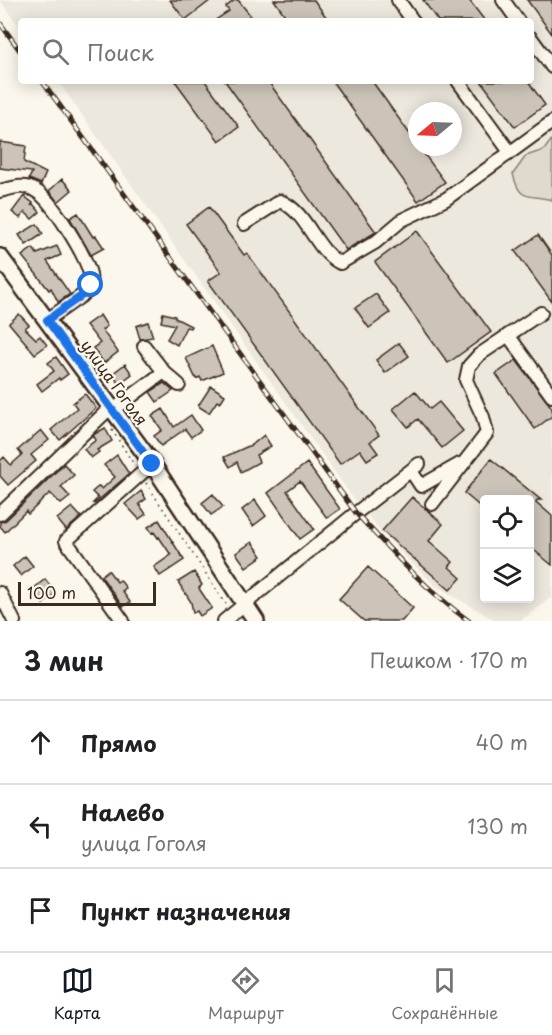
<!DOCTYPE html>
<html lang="ru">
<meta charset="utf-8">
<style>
:root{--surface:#fff;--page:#f6f6f6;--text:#202124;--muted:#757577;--line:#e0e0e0;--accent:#111827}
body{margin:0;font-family:"Playpen Sans",sans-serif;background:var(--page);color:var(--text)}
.controls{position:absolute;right:18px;bottom:18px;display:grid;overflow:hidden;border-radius:6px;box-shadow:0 3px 15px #0003}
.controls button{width:54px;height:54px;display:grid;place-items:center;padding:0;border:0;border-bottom:2px solid var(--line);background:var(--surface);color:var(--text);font:30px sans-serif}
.compass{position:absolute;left:408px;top:102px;width:54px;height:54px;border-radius:50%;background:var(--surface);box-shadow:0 3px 15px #0003;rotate:251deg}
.scale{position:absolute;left:18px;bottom:15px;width:138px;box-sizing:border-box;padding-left:6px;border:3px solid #3b2a1e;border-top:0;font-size:16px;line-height:21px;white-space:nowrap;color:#3b2a1e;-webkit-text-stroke:4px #fbf7ec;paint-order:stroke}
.stop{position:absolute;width:18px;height:18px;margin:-14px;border:4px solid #1a73e8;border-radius:50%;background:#fff}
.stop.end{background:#1a73e8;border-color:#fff;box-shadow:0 2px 6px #0008}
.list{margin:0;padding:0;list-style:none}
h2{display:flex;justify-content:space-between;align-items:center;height:78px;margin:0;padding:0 24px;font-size:26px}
h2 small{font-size:20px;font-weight:400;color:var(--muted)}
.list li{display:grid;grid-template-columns:39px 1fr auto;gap:18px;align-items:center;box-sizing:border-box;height:84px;padding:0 24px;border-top:2px solid var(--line)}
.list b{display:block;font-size:22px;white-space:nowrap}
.list p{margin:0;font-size:20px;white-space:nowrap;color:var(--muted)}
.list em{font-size:20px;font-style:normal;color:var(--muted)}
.icon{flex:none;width:33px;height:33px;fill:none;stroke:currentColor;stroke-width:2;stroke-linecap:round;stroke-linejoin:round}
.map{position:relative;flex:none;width:552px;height:621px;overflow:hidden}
.search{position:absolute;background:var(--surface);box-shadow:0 3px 15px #0003;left:18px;right:18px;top:18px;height:66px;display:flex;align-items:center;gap:15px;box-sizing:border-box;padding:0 21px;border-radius:6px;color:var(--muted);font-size:22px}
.sheet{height:330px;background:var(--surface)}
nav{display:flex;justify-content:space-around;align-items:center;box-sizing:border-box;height:84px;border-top:2px solid var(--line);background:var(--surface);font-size:16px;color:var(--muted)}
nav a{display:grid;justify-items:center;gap:3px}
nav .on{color:var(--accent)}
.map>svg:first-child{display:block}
.built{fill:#ede8dd;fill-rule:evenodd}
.green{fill:#dfd9ce;stroke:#8d8276;stroke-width:1.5}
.building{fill:#ccc4b9;stroke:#3b2a1e;stroke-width:1.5}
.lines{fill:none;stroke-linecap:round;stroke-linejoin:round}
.minor-casing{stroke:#3b2a1e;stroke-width:16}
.major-casing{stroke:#3b2a1e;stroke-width:20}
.path{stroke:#3b2a1e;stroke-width:1.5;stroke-dasharray:1.5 4.5;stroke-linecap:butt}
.minor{stroke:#fbf7ec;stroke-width:12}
.major{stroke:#fbf7ec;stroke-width:15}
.rail-casing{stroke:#3b2a1e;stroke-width:5}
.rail{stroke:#fbf7ec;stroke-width:3;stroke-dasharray:9;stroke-linecap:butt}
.route{stroke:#1a73e8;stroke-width:8}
.labels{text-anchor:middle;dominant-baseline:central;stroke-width:4.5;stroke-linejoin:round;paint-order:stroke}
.street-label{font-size:16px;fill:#3b2a1e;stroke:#fbf7ec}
</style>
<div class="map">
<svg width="552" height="621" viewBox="0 0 552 621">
<rect width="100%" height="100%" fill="#fbf7ec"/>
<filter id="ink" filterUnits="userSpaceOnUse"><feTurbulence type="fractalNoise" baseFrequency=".0167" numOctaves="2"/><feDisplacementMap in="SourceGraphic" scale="12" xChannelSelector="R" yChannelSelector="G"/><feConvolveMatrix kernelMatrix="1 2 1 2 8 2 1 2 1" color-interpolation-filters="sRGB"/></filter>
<g filter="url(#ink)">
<path class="built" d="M0,0H552V597L520,621H496L436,586L401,553L358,505L58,81H531V21H21V29ZM417,111H453V147H417ZM484,500H530V598H484Z"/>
<path class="green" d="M552,139V200C527,194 520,202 513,174L526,156L544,150Z"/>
<path class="building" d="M170,0H211L185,20Z
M235,0H238L250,15L243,21H214L229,11L226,7Z
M274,0H314L329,21H289Z
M423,0H469L485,21H438Z
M527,0H552V34Z
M175,81H205L239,127L219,141Z
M225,81H268L376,232L346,250Z
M332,81H372L417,144V147H419L445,182L418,201Z
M481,81H528L545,105L515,127Z
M0,142L26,146L24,162L46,173L41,184L29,179L32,172L0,168Z
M62,179L72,190L58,202L49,191Z
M24,196L33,203L31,206L33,204L40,212L32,219L25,212L20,218L12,212Z
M209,207L244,255L247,253L379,435L370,442L378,453L367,460L360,450L340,464L208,281L221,272L186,224Z
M78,213L93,237L96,236L104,248L91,255L70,218Z
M37,224L43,234L26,245L19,235Z
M417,231L491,332L448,363L375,262Z
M538,235L552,255V302L515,251Z
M57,246L61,255L47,261L70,294L58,302L51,288L49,290L22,256L33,248L37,254Z
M376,294L390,313L369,328L355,308Z
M163,313L175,316V318L191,326L190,328L186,327L177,345L167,339L175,325L161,322Z
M19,314L29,325L25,328L36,339L40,336L47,345L35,354L9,323Z
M100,315L107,326L102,330L118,352L104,363L93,348L100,343L86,325Z
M148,322L153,337L140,339L136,326Z
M399,343L409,356L385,373L376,360Z
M212,346L223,372L202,381L200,377L196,379L186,358Z
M56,357L68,374L60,380L59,378L42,391L37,384L54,371L48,363Z
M516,360L552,408V416L535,429L496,374Z
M125,364L132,374L119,384L112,374Z
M164,383L173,391L157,402L150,392Z
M211,386L225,395L220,403L217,401L209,413L198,406Z
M415,391L430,409L439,402L463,431L442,448L418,419L408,427L393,409Z
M85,394L96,408L60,440L51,430L77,408L73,403Z
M163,409L174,427L191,415L201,430L191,437L185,429L161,446L154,436L162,430L152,416Z
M105,428L112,441L97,450L99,452L91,458L84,449L96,440L93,435Z
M41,430L49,440L31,455L36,461L8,485L0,476V461L4,457L11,465L22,455L18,450Z
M264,435L271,446L256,455L259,462L241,472L237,462L230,467L224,457L253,444Z
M117,455L129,474L94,504L93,503L98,498L92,492L99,486L102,489L115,477L104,465Z
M491,459L541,500H537L536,502L552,516V565L530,547V500H484V510L464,493Z
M307,463L340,509L327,518L300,481L287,491L314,529L300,539L268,493Z
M64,464L74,475L61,487L70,497L61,504L50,493L28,514L26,511L5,532L0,526V522L6,520Z
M141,491L146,499L139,504L146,514L139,519L125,504Z
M213,494L223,507L211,515L202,503Z
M412,497L443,524L429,541L453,562L449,567L461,578L450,590L382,531Z
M255,500L266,516L253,526L242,510Z
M72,507L81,517L66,530L57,519Z
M159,520L184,560L160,576L154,567L171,555L159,537L158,538L154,532L152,533L148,527Z
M252,542L262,556L246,567L236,553Z
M25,556L33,566L21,576L13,566Z
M368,567L413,608L402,621H364L339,599Z
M108,570L117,582L120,580L126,588L122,591L130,602L123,607L101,576Z
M194,572L202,585L199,588L200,590L212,608L200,616L197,611L193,613L191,602L178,582Z
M45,579L56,593L43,604L32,590Z"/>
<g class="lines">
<defs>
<path id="minor" d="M398,0L413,21
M503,0L518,21
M531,38L552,67
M458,81L510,152
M0,191C12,188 24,183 36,191C52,200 86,256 90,274C91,281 91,286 87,292L47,320
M244,224L280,201C308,212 314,250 340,263L376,242L402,220L446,199L552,122
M508,335L552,396
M144,346L164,372L179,385
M113,410L164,372
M411,471L421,486L460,464
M432,504L487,433L483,417L466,380L469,366L479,355L541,313
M0,514L111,407
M0,593L14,621
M123,621L66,541L152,464
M224,621L356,513L419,464"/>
<path id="major" d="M0,257L149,459L256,621"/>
</defs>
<use href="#minor" class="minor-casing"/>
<use href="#major" class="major-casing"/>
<path class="path" d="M112,430L135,466
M146,483L226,604"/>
<use href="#minor" class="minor"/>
<use href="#major" class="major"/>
<defs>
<path id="rail" d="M0,23L21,52
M42,81L356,513C391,551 427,591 469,621"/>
</defs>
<use href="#rail" class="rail-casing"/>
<use href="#rail" class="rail"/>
</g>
</g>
<g class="lines" filter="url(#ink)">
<path class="route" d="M91,285L87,292L47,320L152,464"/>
</g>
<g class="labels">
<g class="street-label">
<text transform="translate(115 382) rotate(54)">улица Гоголя</text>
</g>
</g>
</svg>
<div class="controls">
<button><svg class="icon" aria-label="locate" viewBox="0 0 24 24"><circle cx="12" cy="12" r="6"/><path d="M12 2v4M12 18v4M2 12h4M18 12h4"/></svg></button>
<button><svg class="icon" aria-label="layers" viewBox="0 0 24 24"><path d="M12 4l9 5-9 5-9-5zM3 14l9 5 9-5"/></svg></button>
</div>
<svg class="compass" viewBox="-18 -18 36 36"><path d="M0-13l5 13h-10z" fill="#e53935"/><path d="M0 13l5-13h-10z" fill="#757577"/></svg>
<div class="scale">100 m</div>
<div class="stop" style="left:91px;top:285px"></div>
<div class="stop end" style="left:152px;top:464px"></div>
<div class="search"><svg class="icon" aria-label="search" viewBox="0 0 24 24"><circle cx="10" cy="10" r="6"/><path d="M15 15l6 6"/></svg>Поиск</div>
</div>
<section class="sheet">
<h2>3 мин<small>Пешком · 170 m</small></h2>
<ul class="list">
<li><svg class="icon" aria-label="ahead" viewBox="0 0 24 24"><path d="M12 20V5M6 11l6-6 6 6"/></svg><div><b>Прямо</b></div><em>40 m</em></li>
<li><svg class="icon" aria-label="left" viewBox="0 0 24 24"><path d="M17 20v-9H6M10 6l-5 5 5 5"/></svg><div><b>Налево</b><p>улица Гоголя</p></div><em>130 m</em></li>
<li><svg class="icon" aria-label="arrive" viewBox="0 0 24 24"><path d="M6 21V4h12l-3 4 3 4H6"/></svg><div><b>Пункт назначения</b></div></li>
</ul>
</section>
<nav>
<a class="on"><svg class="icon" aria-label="map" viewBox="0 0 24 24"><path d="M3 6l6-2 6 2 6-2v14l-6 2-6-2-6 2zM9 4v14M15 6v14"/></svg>Карта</a>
<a><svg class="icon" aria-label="directions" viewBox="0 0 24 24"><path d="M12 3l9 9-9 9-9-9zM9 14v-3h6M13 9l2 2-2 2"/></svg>Маршрут</a>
<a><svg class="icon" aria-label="saved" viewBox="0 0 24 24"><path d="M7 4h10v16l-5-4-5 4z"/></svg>Сохранённые</a>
</nav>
